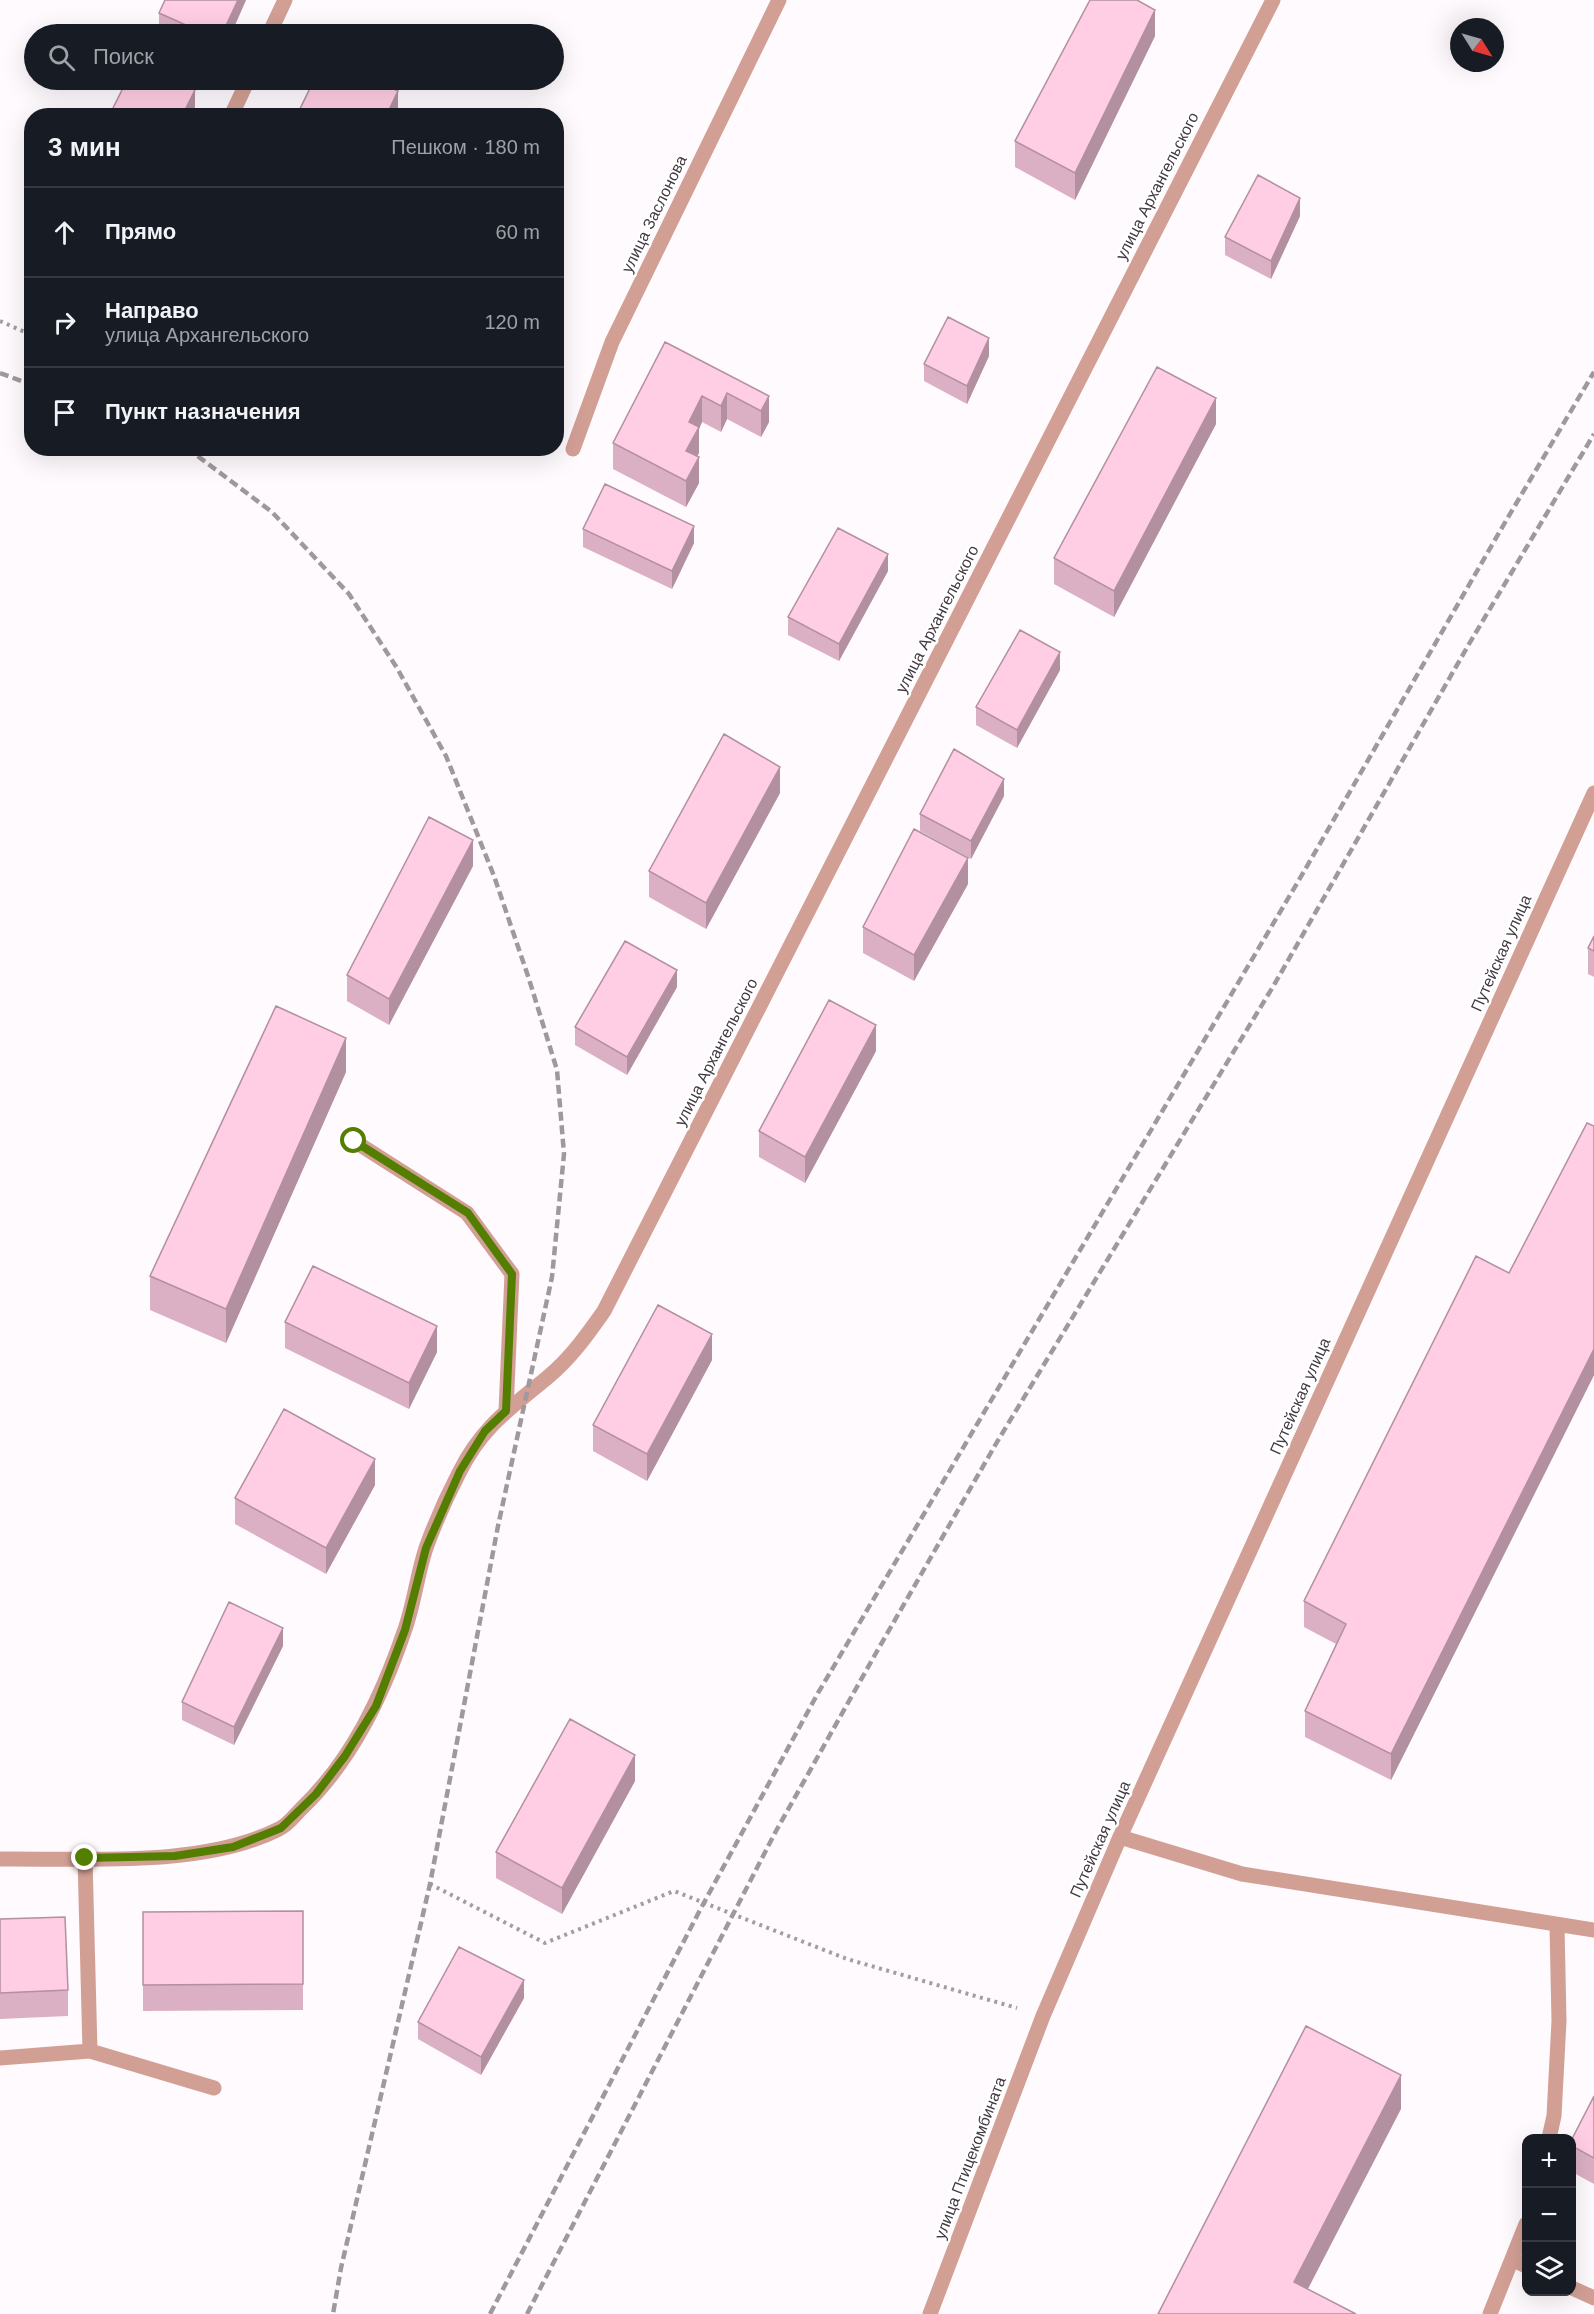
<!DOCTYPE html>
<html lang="ru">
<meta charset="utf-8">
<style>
:root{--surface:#171b24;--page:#242831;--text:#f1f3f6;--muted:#9ea1a6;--line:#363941}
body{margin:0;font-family:Arial,sans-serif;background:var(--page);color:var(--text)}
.controls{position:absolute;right:18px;bottom:18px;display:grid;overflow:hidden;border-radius:12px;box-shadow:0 6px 24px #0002}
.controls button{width:54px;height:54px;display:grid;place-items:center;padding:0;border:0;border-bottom:2px solid var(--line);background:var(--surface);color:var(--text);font:30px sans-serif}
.compass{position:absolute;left:1450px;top:18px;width:54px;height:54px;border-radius:50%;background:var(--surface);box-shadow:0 6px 24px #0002;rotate:127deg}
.stop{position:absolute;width:18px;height:18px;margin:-14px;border:4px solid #537e00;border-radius:50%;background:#fff}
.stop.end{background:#537e00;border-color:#fff;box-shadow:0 2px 6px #0008}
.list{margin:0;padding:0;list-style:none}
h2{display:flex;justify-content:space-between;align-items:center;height:78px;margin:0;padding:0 24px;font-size:26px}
h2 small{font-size:20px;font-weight:400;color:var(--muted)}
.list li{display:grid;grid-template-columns:39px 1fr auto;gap:18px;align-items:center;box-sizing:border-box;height:90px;padding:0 24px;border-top:2px solid var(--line)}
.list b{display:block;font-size:22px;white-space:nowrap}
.list p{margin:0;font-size:20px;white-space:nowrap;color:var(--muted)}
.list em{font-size:20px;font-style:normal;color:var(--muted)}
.icon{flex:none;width:33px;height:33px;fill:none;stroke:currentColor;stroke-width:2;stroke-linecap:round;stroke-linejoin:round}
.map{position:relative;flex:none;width:1594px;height:2314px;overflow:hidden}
.search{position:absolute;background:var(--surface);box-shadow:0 6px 24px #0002;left:24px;top:24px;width:540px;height:66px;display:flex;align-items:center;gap:15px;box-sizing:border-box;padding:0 21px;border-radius:33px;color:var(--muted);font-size:22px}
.panel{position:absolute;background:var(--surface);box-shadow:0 6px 24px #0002;left:24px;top:108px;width:540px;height:348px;border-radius:24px}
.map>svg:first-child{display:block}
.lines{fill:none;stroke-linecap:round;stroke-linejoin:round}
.path{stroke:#a29da2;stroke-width:4;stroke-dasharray:3 4.5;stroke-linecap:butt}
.service{stroke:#d29f95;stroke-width:15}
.minor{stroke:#d29f95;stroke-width:15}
.tertiary{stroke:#d29f95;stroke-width:15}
.rail{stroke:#9f999e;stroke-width:4.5;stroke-dasharray:9 4.5;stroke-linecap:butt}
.wall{fill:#dbb0c4}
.shaded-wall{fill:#b290a0}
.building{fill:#ffcde4;stroke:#b290a0;stroke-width:1.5}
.route{stroke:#537e00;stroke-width:8}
.labels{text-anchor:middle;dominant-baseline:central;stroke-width:5;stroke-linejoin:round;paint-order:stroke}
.street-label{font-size:16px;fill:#413a41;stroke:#fff}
</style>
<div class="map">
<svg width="1594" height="2314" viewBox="0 0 1594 2314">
<rect width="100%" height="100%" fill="#fefafd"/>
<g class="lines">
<path class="path" d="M0,321L27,333L32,332
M430,1884L545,1943L674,1891L847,1959L1017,2008"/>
<path class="service" d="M354,1141L467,1213L512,1274L506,1411
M1120,1837L1242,1874L1594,1930
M85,1858L90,2051L214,2088
M0,2058L90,2051
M1549,2138L1554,2116L1559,2021L1557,1925
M1512,2259L1526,2266
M1572,2288L1594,2298
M1490,2314L1526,2224"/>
<path class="minor" d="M269,34L285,0
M231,116L248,80
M573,449L612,342L779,0
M930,2314L1043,2016L1120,1837L1594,793"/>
<path class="tertiary" d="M0,1859C86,1858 202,1868 279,1829C288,1825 295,1815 302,1808C352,1760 382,1696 404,1632C414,1605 417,1575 426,1548C435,1523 447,1496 459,1473C482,1426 511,1408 548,1377C571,1358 587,1335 604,1311L1273,0"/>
<path class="rail" d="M0,373L32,385
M187,448L272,512L349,594L397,668L446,756L494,876L529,979L557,1070L564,1154L552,1277L498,1526L430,1884L341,2268L333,2314
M490,2314L700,1910L818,1693L1299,880L1507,519L1594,372
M527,2314L776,1831L876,1653L997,1442L1274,985L1469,644L1594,434"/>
</g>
<path class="wall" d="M246,0L231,34H168L159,30V13Z
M1155,36L1075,200L1015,167V141Z
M1300,216L1271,279L1225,255V237Z
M665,342L769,396V422L761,437L727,419L721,432L702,422L699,429V453L697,456L699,483L686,507L613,469V443Z
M989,356L967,404L924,381V364Z
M1216,424L1114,617L1054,584V558Z
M583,529L694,543L672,589L583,547Z
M888,571L839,661L788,635V617Z
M1060,670L1017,748L976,725V707Z
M780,793L706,929L649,897V871Z
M1004,796L971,859L920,831V814Z
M473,866L389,1025L347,1001V975Z
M968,884L914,981L863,953V927Z
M1594,936V977L1588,974V948Z
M677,987L627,1075L575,1045V1027Z
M876,1051L805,1183L759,1157V1131Z
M346,1072L226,1343L150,1310V1276Z
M1594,1126V1375L1391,1780L1305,1737V1711L1336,1644L1304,1627V1601L1509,1273Z
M285,1322L437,1352L409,1409L285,1348Z
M712,1360L647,1481L593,1451V1425Z
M375,1485L326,1574L235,1524V1498Z
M283,1646L234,1745L182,1720V1702Z
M635,1781L562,1914L496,1878V1852Z
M303,1911V2010L143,2011V1912Z
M0,1919L68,1990V2016L0,2019Z
M524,1998L481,2075L418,2039V2022Z
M1594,2096V2184L1572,2172V2139Z"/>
<path class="shaded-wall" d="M238,0H246L231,34H222Z
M1155,10V36L1075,200V173Z
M195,90V107L191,116H182Z
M398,91V109L394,116H386Z
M1300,198V216L1271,279V261Z
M989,338V356L967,404V386Z
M727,393V419L721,432V406Z
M702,396V422L699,429V453L686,477V451L689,422Z
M769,396V422L761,437V411Z
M1216,398V424L1114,617V591Z
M699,457V483L686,507V481Z
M694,526V543L672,589V571Z
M888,554V571L839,661V644Z
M1060,652V670L1017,748V730Z
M780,767V793L706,929V903Z
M1004,779V796L971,859V841Z
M473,840V866L389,1025V999Z
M968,858V884L914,981V955Z
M677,970V987L627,1075V1057Z
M876,1025V1051L805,1183V1157Z
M346,1038V1072L226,1343V1309Z
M437,1326V1352L409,1409V1383Z
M712,1334V1360L647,1481V1454Z
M1594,1349V1375L1391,1780V1754Z
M375,1459V1485L326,1574V1548Z
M283,1628V1646L234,1745V1727Z
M635,1755V1781L562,1914V1888Z
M524,1980V1998L481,2075V2057Z
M1401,2075V2109L1295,2314L1294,2282Z"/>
<path class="building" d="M165,0H238L222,34H206L159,13Z
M1090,0H1137L1155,10L1075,173L1015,141Z
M127,80H175L195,90L182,116H109Z
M314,80H374L398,91L386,116H299L297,115Z
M1258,175L1300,198L1271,261L1225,237Z
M948,317L989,338L967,386L924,364Z
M665,342L769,396L761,411L727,393L721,406L702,396L689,422L699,427L686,451L699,457L686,481L613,443Z
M1157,367L1216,398L1114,591L1054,558Z
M605,484L694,526L672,571L583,529Z
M838,528L888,554L839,644L788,617Z
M1020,630L1060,652L1017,730L976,707Z
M724,734L780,767L706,903L649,871Z
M954,749L1004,779L971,841L920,814Z
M429,817L473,840L389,999L347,975Z
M914,829L968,858L914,955L863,927Z
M1594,936V951L1588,948Z
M625,941L677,970L627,1057L575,1027Z
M829,1000L876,1025L805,1157L759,1131Z
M276,1006L346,1038L226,1309L150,1276Z
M1587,1123L1594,1126V1349L1391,1754L1305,1711L1346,1624L1304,1601L1476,1256L1509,1273Z
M313,1266L437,1326L409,1383L285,1322Z
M658,1305L712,1334L647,1454L593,1425Z
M284,1409L375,1459L326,1548L235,1498Z
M229,1602L283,1628L234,1727L182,1702Z
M570,1719L635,1755L562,1888L496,1852Z
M303,1911V1984L143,1985V1912Z
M65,1917L68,1990L0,1993V1919Z
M459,1947L524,1980L481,2057L418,2022Z
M1306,2026L1401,2075L1294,2282L1356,2314H1158Z
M1594,2096V2158L1572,2146V2139Z"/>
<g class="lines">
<path class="route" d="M85,1858L175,1856L233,1847L281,1828L316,1794L345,1756L376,1706L405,1630L426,1548L460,1471L485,1431L506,1411L512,1274L468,1213L354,1141"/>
</g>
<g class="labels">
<g class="street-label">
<text transform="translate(1157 186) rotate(-63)">улица Архангельского</text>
<text transform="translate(654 214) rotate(-64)">улица Заслонова</text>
<text transform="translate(937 619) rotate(-63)">улица Архангельского</text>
<text transform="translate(1501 953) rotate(-66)">Путейская улица</text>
<text transform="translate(716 1052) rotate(-63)">улица Архангельского</text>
<text transform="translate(1300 1396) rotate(-66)">Путейская улица</text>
<text transform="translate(1100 1839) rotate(-66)">Путейская улица</text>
<text transform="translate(970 2158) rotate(-69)">улица Птицекомбината</text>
</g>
</g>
</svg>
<div class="controls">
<button>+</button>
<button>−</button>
<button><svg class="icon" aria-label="layers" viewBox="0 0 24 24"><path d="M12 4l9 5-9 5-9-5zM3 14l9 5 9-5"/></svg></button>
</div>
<svg class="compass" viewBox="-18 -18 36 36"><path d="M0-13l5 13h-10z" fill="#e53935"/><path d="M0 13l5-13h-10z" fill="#9ea1a6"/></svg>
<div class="stop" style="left:354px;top:1141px"></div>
<div class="stop end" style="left:85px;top:1858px"></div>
<div class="search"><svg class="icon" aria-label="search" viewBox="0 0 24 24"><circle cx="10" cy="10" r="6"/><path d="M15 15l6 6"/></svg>Поиск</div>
<section class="panel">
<h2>3 мин<small>Пешком · 180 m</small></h2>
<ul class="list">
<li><svg class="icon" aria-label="ahead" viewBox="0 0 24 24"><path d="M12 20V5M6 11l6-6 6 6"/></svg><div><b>Прямо</b></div><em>60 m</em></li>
<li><svg class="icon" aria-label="right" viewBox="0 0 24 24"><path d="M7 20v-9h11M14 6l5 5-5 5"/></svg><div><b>Направо</b><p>улица Архангельского</p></div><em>120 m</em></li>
<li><svg class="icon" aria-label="arrive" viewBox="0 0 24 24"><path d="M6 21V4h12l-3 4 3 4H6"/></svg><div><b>Пункт назначения</b></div></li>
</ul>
</section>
</div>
